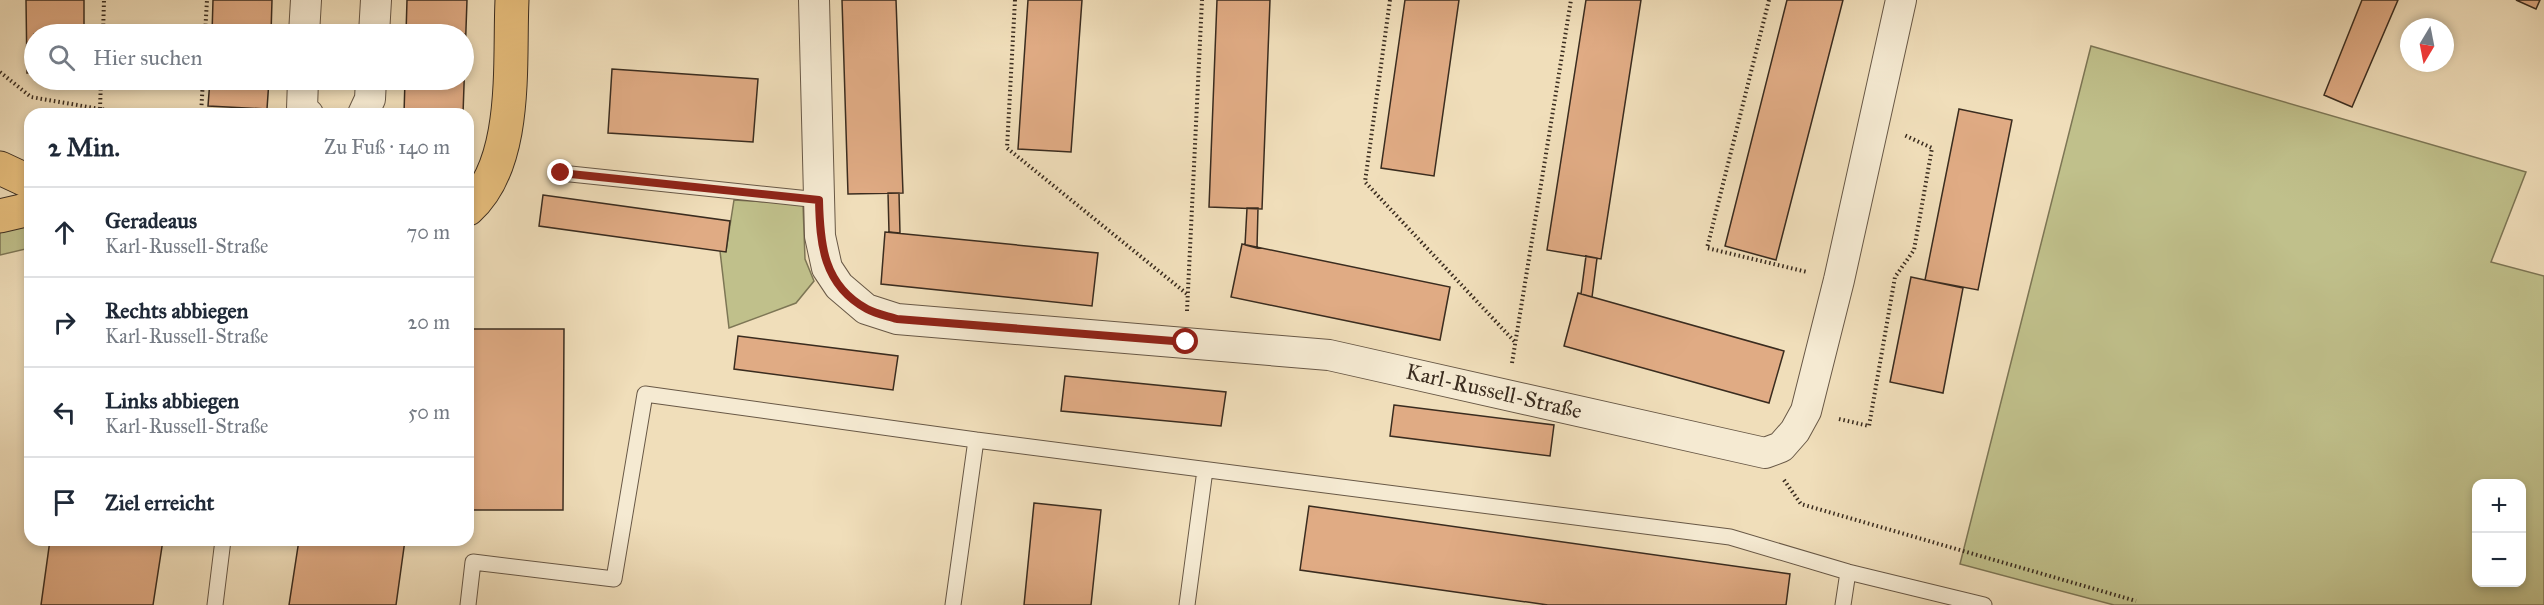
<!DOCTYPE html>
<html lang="de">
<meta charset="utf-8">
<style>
:root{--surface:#fff;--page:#f2f2f3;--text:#1f2937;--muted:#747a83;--line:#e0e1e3}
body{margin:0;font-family:"IM FELL Great Primer",serif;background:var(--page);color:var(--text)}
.controls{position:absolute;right:18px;bottom:18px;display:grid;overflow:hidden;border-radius:12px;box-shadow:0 3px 9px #0003}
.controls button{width:54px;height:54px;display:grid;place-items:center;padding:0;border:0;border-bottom:2px solid var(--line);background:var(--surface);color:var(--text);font:30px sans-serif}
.compass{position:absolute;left:2400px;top:18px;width:54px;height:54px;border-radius:50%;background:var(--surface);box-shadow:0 3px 9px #0003;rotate:190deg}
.stop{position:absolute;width:18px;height:18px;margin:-14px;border:4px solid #8f2418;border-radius:50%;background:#fff}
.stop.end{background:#8f2418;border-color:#fff;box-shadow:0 2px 6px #0008}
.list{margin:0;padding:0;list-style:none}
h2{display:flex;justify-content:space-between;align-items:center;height:78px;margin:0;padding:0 24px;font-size:26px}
h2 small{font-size:20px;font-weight:400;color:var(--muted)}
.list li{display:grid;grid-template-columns:39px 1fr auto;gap:18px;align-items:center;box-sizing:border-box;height:90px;padding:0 24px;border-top:2px solid var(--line)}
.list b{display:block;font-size:22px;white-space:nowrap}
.list p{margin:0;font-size:20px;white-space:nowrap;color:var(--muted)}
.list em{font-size:20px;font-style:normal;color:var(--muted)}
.icon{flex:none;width:33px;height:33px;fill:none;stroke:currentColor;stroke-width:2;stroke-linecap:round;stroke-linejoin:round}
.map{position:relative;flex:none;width:2544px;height:605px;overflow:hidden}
.search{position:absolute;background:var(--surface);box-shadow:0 3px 9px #0003;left:24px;top:24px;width:450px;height:66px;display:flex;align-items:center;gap:15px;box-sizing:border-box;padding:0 21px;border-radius:33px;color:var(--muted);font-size:22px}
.panel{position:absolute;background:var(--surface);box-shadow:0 3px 9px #0003;left:24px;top:108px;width:450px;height:438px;border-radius:18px}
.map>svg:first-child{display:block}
.green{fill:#c0c08b;stroke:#7d7655;stroke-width:1.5;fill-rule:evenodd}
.building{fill:#e0ab84;stroke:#3a2c1f;stroke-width:1.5}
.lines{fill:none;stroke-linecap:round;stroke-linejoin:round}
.lane-casing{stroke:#685846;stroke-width:17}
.street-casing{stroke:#685846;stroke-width:32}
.highway-casing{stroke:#3a2c1f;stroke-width:35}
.path{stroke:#3a2c1f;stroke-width:4;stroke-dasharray:1.5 3;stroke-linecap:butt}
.lane{stroke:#f5ead2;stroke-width:15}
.street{stroke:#f5ead2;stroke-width:30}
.highway{stroke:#e8bf7d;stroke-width:33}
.route{stroke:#8f2418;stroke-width:8}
.labels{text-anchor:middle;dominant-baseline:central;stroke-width:4.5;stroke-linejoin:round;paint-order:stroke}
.street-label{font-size:22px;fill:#3a2c1f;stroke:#f5ead2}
</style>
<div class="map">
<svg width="2544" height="605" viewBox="0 0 2544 605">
<rect width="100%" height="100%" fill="#f0deba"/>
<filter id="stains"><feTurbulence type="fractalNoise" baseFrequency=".00333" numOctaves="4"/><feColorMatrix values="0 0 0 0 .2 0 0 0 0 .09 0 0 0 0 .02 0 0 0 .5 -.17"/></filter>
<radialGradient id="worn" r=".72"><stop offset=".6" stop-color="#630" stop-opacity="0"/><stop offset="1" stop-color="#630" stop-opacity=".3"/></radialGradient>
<path class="green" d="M2091,46L2526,172L2491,262L2544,276V605H2114L1960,564ZM2476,484H2522V582H2476Z
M734,200L803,204L805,259L814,281L796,303L729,328L720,251H726Z
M30,223V248L0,255V230Z"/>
<path class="building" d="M26,0H84V34H34V73H27Z
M213,0H272L271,34H212Z
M407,0H467L463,114H404L405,80H464V34H406Z
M842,0H896L903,193L848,194Z
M1028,0H1082L1071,152L1018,149Z
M1217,0H1270L1262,209L1209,207Z
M1405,0H1459L1434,176L1381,168Z
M1586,0H1641L1601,259L1547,250Z
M1787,0H1843L1776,260L1725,246Z
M2362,0H2398L2352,107L2324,95Z
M2516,0H2540L2536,9Z
M612,69L758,79L753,142L608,133Z
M210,80H269L267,109L208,106Z
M1959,109L2012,120L1978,290L1925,280Z
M888,193H899L900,233L889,232Z
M543,195L730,221L726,252L539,226Z
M1247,208H1258L1257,248L1245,245Z
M885,232L1098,253L1092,306L881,284Z
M1242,244L1450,287L1440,340L1231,297Z
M1586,256L1597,258L1592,297L1581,294Z
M1911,277L1963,288L1943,393L1890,382Z
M1578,293L1784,351L1769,403L1564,346Z
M468,329H564L563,510H468Z
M738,336L898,356L893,390L734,369Z
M1065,376L1226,392L1221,426L1061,411Z
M1394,405L1554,425L1550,456L1390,436Z
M1034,503L1101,510L1091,605H1024Z
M1309,506L1790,574L1786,605H1548L1300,570Z
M50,540H163L153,605H41Z
M299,540H405L396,605H289Z"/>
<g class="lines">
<defs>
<path id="lane" d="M561,173L819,200
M215,605L223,540
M468,605L473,562L614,579L645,394L976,440L1730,537L1848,572L1984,605
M953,605L976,440
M1187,605L1205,470
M1843,605L1848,572"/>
<path id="street" d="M814,0L820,236L827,268L839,286L866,309L897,319L1329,355L1765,453L1781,447L1795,431L1806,411L1839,280L1901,0
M304,34L306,0
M374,34L376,0
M303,80L302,109L308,114
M363,114L370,99L371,80"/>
<path id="highway" d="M0,168L30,182
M468,209C519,163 509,64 512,0
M0,216L30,209"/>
</defs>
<use href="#lane" class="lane-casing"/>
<use href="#street" class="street-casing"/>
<use href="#highway" class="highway-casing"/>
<path class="path" d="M1015,0L1007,148L1187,294
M1390,0L1365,182L1515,342
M1769,0L1707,248L1807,272
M103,34L104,0
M205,34L207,0
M0,72L31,97L100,109
M101,80L100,109L135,114
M201,114L203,80
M1187,311L1202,0
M1512,363L1571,0
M1839,419L1869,426L1895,277L1914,250L1932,148L1904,135
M1784,480L1801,504L2136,601"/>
<use href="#lane" class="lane"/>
<use href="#street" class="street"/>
<use href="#highway" class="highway"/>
</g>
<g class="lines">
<path class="route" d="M561,173L819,200C820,244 823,285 867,309C876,314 888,316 897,319L1186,342"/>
</g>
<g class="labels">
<g class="street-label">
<text transform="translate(1494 391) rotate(13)">Karl-Russell-Straße</text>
</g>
</g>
<rect width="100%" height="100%" filter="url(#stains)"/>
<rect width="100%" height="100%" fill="url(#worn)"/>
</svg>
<div class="controls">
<button>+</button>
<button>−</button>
</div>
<svg class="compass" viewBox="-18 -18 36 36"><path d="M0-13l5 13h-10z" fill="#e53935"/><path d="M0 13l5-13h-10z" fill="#747a83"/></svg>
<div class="stop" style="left:1186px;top:342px"></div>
<div class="stop end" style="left:561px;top:173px"></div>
<div class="search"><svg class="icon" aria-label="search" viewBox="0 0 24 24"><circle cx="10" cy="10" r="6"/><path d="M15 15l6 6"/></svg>Hier suchen</div>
<section class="panel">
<h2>2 Min.<small>Zu Fuß · 140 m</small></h2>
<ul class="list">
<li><svg class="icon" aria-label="ahead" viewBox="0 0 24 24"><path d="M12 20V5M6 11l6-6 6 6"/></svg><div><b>Geradeaus</b><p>Karl-Russell-Straße</p></div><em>70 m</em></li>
<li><svg class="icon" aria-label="right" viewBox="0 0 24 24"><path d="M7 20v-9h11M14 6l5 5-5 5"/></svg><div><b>Rechts abbiegen</b><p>Karl-Russell-Straße</p></div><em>20 m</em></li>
<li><svg class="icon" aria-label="left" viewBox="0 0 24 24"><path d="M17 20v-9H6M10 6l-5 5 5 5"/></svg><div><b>Links abbiegen</b><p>Karl-Russell-Straße</p></div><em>50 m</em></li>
<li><svg class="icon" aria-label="arrive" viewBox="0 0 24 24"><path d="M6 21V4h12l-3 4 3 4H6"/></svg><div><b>Ziel erreicht</b></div></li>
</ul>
</section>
</div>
